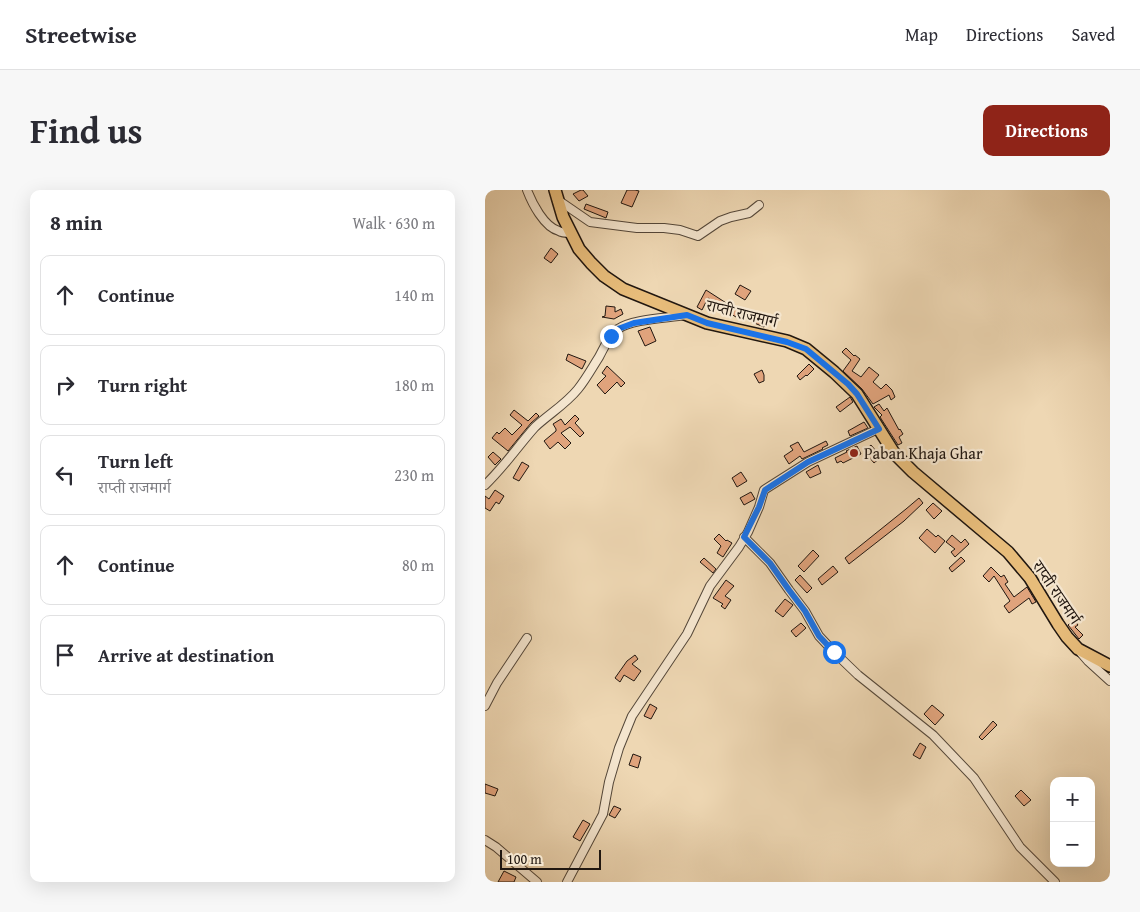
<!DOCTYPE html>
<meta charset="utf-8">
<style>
:root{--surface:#fff;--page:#f7f7f7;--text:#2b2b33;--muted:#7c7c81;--line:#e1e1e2;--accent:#8f2418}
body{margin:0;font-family:"Gentium Book Plus","Noto Serif Devanagari",serif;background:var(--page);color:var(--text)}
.controls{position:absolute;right:15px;bottom:15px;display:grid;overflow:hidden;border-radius:10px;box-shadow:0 5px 20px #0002}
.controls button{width:45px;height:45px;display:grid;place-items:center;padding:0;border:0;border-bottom:1px solid var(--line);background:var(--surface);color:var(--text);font:25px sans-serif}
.scale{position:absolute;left:15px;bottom:12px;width:101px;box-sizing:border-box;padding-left:5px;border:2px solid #211710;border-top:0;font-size:14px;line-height:18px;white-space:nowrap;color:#211710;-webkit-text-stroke:4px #f4e5ce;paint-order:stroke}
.stop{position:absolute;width:15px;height:15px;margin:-11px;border:4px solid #1a73e8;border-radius:50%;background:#fff}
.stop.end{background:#1a73e8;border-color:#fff;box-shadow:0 1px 5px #0008}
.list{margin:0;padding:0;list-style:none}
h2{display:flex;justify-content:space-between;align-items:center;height:65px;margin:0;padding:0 20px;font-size:21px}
h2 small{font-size:16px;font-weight:400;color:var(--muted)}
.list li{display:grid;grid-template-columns:32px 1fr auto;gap:15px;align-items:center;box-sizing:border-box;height:80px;margin:0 10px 10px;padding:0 10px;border:1px solid var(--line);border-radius:10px}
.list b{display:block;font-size:19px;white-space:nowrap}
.list p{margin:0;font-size:16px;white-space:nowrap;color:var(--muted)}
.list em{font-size:16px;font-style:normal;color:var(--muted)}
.icon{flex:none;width:28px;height:28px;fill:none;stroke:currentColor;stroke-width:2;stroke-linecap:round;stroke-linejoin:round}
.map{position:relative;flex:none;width:625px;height:692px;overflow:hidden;border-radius:10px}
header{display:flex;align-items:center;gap:30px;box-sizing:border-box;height:70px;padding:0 25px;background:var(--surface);border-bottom:1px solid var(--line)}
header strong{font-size:24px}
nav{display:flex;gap:28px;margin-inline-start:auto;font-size:18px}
.intro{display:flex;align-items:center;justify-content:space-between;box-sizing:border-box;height:120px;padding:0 30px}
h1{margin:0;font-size:35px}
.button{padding:12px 22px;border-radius:10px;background:var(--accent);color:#fff;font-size:18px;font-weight:700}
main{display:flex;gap:30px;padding:0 30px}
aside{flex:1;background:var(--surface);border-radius:10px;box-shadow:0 5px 20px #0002}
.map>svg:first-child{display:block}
.building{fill:#e0a37c;stroke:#211710}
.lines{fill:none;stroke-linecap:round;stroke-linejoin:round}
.street-casing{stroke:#544739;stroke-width:10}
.primary-casing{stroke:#211710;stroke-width:14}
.street{stroke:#f4e5ce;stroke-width:8}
.primary{stroke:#e7bc7a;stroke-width:11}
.route{stroke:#1a73e8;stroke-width:6}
.poi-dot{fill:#8f2418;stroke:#f4e5ce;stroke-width:2}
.labels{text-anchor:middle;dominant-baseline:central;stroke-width:4.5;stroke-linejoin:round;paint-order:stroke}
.street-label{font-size:16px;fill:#211710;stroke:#f4e5ce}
.poi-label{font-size:16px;fill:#211710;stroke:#f4e5ce;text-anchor:start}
</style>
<header>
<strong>Streetwise</strong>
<nav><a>Map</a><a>Directions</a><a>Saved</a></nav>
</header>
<div class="intro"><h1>Find us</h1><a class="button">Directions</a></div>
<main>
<aside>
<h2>8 min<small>Walk · 630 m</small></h2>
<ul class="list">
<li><svg class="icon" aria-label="ahead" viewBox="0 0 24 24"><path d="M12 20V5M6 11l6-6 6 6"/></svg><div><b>Continue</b></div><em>140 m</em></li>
<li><svg class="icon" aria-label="right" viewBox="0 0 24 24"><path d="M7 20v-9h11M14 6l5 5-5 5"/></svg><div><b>Turn right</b></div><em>180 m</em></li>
<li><svg class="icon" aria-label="left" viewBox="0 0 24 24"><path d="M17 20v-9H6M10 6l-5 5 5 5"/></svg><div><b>Turn left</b><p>राप्ती राजमार्ग</p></div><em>230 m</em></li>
<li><svg class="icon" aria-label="ahead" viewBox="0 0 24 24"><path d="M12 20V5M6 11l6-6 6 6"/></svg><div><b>Continue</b></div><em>80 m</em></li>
<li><svg class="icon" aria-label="arrive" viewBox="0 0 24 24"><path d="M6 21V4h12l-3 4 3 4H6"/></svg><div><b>Arrive at destination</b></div></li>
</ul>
</aside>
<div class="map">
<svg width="625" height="692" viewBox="0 0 625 692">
<rect width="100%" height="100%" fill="#eed7b3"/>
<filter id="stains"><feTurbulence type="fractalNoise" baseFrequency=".004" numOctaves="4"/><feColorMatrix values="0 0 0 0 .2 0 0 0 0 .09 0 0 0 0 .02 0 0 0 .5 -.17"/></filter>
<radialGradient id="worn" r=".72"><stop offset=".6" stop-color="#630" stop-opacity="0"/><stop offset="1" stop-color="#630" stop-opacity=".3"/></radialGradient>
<path class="building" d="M96,0H98L103,6L94,11L88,4Z
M142,0H150L154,1L147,17L136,13Z
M101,14L123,22L121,28L99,19Z
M66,58L73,64L66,73L59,68Z
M255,95L266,101L260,110L250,104Z
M221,100L249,118L250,117L255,119L251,127L246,124L247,123L223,108L217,120L212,117Z
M121,116L130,117V122L136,119L138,124L129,129L117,127L120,126Z
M264,125L281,134L279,137L262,130Z
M165,137L171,151L160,156L153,141Z
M361,158L369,166L370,165L375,169L367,181L376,187L384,177L394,185L388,192L396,199L401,194L407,200L410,207L406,210L404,205L388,214L377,199L358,181L366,170L357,162Z
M83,164L101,171L97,179L81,170Z
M324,174L329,179L322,186L321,185L315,190L312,186Z
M122,176L140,193L136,197L132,192L120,204L112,195L121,186L117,183Z
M277,180L279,185V191L274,193L269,184Z
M365,207L368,212L355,222L351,217Z
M394,214L399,221L402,218L414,240L415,239L418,244L414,247L417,253L413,255L395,227L397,225L389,217Z
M29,220L43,231L51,223L54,226L46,233L23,261L7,248L12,242L14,244L20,238L27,245L37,235L25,225Z
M90,225L94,229L90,233L99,243L95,247L85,237L76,243L86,253L80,259L73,252L65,259L59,251L71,241V239L68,234L76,229L80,235Z
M379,232L383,238L365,246L363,241Z
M341,251L343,255L337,258L338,259L317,269L315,266L304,274L299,266L308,260L305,256L313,252L319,262Z
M386,255L396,267L389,273L379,261Z
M372,256L376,264L358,273L356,271L352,273L350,268L362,262L361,261Z
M8,262L16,269L10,275L3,267Z
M37,272L44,276L34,291L28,288Z
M333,275L336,283L325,288L321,282Z
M256,282L262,291L252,297L247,288Z
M10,300L19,306L14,314L11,312L5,321L0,318V306L4,309Z
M266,302L270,309L259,315L255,308Z
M434,308L438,313L419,331L364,374L360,368L421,319Z
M448,313L457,321L449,329L441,320Z
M442,339L451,347L453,345L460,351L450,363L434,348Z
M234,344L241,351L242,350L247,353L238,367L232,363L236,356L229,349Z
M467,345L476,353L480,349L484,354L470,367L466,362L470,359L461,352Z
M328,360L334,366L319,382L313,376Z
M476,367L480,371L467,382L464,378Z
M219,368L231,379L228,383L215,372Z
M348,376L353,382L337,395L333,389Z
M506,377L516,387L519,385L523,392L520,394L529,407L542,397L551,412L547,414L544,408L524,423L519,416L525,411L509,386L504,392L498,386Z
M315,385L327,398L322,403L310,390Z
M241,390L249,396L240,406L246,410L240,419L236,416L238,414L228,408Z
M300,409L308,415L298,427L290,421Z
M589,430L593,435L590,437L598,445L594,449L583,435Z
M316,433L321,438L311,447L306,441Z
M150,465L153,469L147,474L156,481L149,491L139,485L135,492L130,488L142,471Z
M165,514L172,518L166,529L159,526Z
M447,515L459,525L450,535L439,524Z
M508,531L512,535L497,550L494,547Z
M435,553L441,557L435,569L428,565Z
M148,564L156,567L153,578L144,575Z
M0,594L13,599L10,606L0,603Z
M536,600L546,610L539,616L530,606Z
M129,616L136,619L130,628L124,625Z
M98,630L105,634L95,651L88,647Z
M19,681L31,687L29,692H13Z"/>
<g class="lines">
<defs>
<path id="street" d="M42,0C47,13 59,37 74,41C77,43 82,43 86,43
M73,10L105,32L152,38H179L195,40L213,46L235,31L246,27L264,23L274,15
M0,295C19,277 33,256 50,237C64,224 81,214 93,199C101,189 107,178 114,167C119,158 124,145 133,139C146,129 183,128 200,125
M259,347L285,373L304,400L320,421L334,446L349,462L373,485L448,545L489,588L535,657L570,692
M596,463L603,471L625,491
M0,516L12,493L42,448
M0,650L11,657L52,692
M82,692L118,624L124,592L134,558L147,526L202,444L225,396L254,357L263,342L274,317L279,300L323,272L393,239"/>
<path id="primary" d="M70,0L78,27L94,59L106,73L119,86L138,99L222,133L302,151L321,159L349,182L372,204L409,263L428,282L523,362L545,388L573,434L582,447L593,459L625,476"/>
</defs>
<use href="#street" class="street-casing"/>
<use href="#primary" class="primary-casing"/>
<use href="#street" class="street"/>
<use href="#primary" class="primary"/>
</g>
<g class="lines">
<path class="route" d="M126,146L133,139L149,133L202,125L222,133L302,152L321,159L363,194L372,204L394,239L323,272L280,300L274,317L259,347L285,373L304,400L320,421L334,446L349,462"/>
</g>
<circle class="poi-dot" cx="369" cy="263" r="5"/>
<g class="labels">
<g class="street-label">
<text transform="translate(257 123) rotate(14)">राप्ती राजमार्ग</text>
<text transform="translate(572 402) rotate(56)">राप्ती राजमार्ग</text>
</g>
<g class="poi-label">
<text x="379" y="263">Paban Khaja Ghar</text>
</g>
</g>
<rect width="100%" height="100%" filter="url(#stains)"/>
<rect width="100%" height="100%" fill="url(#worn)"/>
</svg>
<div class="controls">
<button>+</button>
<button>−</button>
</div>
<div class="scale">100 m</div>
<div class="stop" style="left:349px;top:462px"></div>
<div class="stop end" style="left:126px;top:146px"></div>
</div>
</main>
